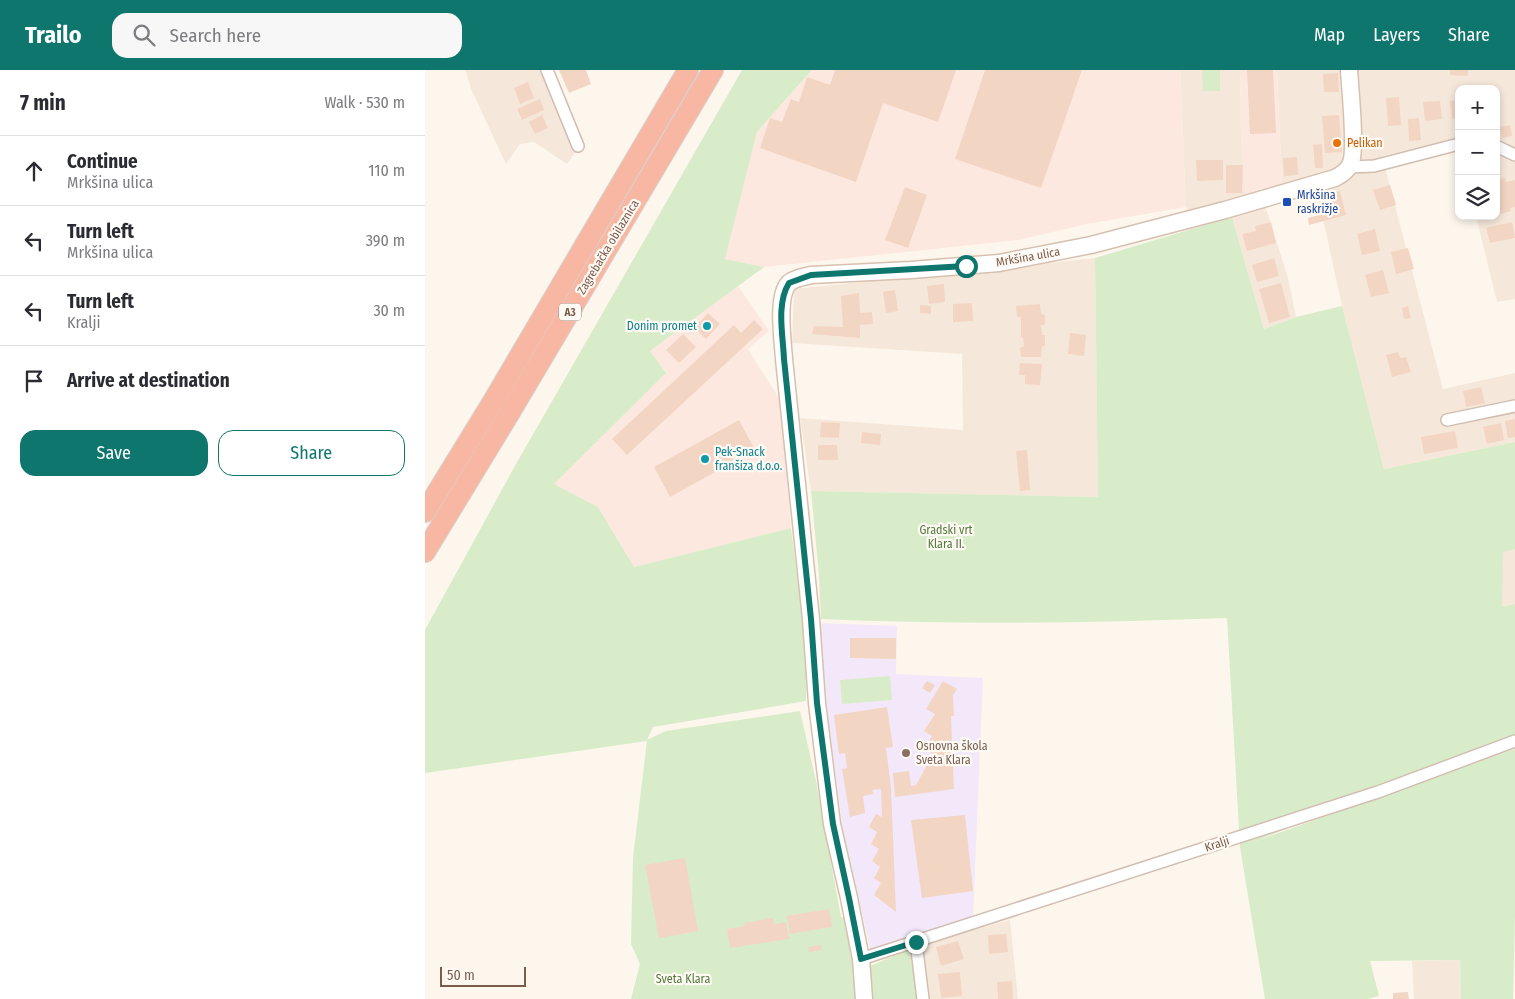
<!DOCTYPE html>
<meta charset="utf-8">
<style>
:root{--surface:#fff;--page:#f7f7f7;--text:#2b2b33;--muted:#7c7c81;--line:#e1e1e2;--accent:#0f766e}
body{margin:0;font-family:"Fira Sans Condensed",sans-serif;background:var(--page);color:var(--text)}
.controls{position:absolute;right:15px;top:15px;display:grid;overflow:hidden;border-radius:10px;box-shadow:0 2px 8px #0003}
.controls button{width:45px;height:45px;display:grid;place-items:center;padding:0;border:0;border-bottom:1px solid var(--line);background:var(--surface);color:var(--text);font:25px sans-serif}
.scale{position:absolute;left:15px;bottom:12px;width:86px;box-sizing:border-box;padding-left:5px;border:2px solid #7a5c4d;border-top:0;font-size:14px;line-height:18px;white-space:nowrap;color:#7a5c4d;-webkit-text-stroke:4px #fffaf3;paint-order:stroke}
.stop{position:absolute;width:15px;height:15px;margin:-11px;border:4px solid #0f766e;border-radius:50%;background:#fff}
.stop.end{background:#0f766e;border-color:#fff;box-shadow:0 1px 5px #0008}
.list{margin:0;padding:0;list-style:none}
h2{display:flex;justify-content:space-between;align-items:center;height:65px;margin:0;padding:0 20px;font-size:21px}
h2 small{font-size:16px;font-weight:400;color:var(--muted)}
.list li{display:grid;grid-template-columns:32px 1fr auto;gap:15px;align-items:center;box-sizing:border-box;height:70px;padding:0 20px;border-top:1px solid var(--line)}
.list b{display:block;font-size:19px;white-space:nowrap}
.list p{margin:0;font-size:16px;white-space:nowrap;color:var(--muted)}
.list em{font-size:16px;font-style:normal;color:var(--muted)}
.actions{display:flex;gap:10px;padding:15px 20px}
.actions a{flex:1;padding:11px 0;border:1px solid var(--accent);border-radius:15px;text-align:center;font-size:18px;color:var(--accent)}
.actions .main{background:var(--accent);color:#fff}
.icon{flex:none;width:28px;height:28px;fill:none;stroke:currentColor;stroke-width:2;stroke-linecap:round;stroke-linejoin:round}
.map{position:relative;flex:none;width:1090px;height:929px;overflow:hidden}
header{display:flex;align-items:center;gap:30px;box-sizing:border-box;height:70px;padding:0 25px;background:var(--accent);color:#fff}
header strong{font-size:24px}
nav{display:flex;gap:28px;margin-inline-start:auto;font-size:18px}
.search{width:350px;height:45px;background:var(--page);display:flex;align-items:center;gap:12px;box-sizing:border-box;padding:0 18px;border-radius:15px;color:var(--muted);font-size:19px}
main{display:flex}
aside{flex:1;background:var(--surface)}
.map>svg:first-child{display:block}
.residential{fill:#f5e8da}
.commercial{fill:#fde8e0}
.education{fill:#f3e8fa}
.green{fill:#d8ecc9}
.building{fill:#f3d5c3}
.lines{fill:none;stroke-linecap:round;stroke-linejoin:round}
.street-casing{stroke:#d1beb0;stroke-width:14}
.secondary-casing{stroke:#d6c0b0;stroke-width:19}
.highway-casing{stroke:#dad1cd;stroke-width:22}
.street{stroke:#fff;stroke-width:11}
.secondary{stroke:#fff;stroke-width:16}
.highway{stroke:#f7b7a3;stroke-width:20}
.route{stroke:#0f766e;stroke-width:6}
.food-dot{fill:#e8710a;stroke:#fffaf3;stroke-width:2}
.transit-dot{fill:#1a4fb4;stroke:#fffaf3;stroke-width:2}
.culture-dot{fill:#0f9aa8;stroke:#fffaf3;stroke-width:2}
.education-dot{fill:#8d6e63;stroke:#fffaf3;stroke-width:2}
.labels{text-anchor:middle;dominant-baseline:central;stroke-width:4.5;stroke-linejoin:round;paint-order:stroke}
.shield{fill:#fffaf3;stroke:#a28b7f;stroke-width:1}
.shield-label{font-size:11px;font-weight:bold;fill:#7a5c4d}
.food-label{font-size:12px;fill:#c56008;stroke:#fffaf3;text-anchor:start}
.transit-label{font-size:12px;fill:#164399;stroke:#fffaf3;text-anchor:start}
.street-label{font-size:12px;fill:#7a5c4d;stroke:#fffaf3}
.culture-label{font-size:12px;fill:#0d838f;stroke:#fffaf3;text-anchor:end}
.park-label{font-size:12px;fill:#537a41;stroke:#fffaf3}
.education-label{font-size:12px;fill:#785e54;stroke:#fffaf3;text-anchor:start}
</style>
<header>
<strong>Trailo</strong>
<div class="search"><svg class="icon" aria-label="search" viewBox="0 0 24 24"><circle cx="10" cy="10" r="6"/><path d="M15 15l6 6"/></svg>Search here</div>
<nav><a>Map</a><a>Layers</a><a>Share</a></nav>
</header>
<main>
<aside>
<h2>7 min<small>Walk · 530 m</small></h2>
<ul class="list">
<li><svg class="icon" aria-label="ahead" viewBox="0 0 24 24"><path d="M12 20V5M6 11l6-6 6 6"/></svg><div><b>Continue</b><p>Mrkšina ulica</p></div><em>110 m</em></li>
<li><svg class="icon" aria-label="left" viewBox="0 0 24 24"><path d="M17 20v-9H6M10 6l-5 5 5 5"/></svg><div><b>Turn left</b><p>Mrkšina ulica</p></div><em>390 m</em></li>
<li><svg class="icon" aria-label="left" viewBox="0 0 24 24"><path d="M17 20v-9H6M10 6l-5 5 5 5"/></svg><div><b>Turn left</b><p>Kralji</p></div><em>30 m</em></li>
<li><svg class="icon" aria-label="arrive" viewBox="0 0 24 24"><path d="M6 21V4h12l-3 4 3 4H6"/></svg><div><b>Arrive at destination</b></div></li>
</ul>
<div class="actions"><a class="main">Save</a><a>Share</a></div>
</aside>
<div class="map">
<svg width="1090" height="929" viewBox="0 0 1090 929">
<rect width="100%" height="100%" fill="#fdf6ec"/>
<path class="residential" d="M40,0H127L157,73L142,94L109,72L95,74L81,94L47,21Z
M755,0H815L816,64L821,127L763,143L761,137Z
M852,0H1090V229L1072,232L1051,146H1071V19H1034V78L1031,69L957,86L1018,319L1090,303V372L959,399L917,236L889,108L857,114Z
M840,135L863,208L871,247L839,259L807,147L825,139Z
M670,188L673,427L386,421L375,348L538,360L537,284L367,273L369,219Z
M1090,473V666L1069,478Z
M585,850L593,929H502L497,874Z
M1035,890L1036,929H989L987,891Z"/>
<path class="commercial" d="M387,0H755L761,137L662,154L593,170L339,197L300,189L332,62Z
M815,0H852L857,114L821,127L816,64Z
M313,216L344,261L323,279L357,333L366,458L209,497L173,437L128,414L241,303L225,281Z"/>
<path class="education" d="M395,553L472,556L471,604L558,608L548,847L446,882L418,759L394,580Z"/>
<path class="green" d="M317,0H387L332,62L300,189L339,197L225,281L241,303L129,414L173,437L209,497L366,458L381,576V631L228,657L222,670L241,661L375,641L391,711L416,847L421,849L429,891L431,929H206L215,894L206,874L208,787L222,671L0,703V560L91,394Z
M777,0H795V21H778Z
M807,147L839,259L871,247L917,236L959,399L1090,372V479L1078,482L1077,537L1090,534V666L831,771L1090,679V846L1088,929H1036L1035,890L945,891L954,926L943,929H840L815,777L802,548C667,553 531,555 396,549L394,505L386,421L673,427L670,188Z
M465,606L467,630L417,634L415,610Z
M483,880L485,882L492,929H447L445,896Z"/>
<path class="building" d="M134,0H161L166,14L144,23Z
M410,0H531L513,52L458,33L431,112L335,78L345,48L357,52L366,29L374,32L382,7L405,15Z
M560,0H657L616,118L530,89Z
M822,0H848L851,63L825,64Z
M1025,0H1043V6L1025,5Z
M913,3L914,22H899L898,4Z
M103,12L109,28L95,34L89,18Z
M974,27L976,55L963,56L961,28Z
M115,29L119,40L97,50L92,39Z
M1034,30V48L1027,49L1025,31Z
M1015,31L1017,49L1000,51L998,32Z
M117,45L123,58L110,64L104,52Z
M914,45L917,82L900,83L897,46Z
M994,48L996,70L984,71L983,49Z
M1085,55L1087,66L1077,68L1075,57Z
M897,74L898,98H890L888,75Z
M872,87L873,105L859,106L858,88Z
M771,90H798V110L772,111Z
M801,95H818L817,123H801Z
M1080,108L1081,112L1090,110V137L1085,138L1086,141L1071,145V110Z
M965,115L971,135L955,140L948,120Z
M480,117L502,125L483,178L460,170Z
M915,121L921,145L884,155L883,148L901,143L896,126Z
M846,152L851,173L822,181L817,164L831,161L830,156Z
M1087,152L1090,168L1065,173L1061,158Z
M950,159L955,181L937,185L932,164Z
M983,178L989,199L971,204L966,182Z
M849,188L854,206L832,212L827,195Z
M958,200L964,223L946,227L940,205Z
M856,213L865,247L844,253L834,219Z
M519,214L520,232L504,234L502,216Z
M470,220L473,241L461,243L458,222Z
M434,223L435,243L447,242L448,254L435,255V268L387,264L389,256L418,257L416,226Z
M547,233L548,251L528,252V234Z
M615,234L616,244L620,245V255H616L617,265H620V276H617L616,287H596L595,278L599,276L598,267L596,268V247H592L591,236Z
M495,235L506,236V244L495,243Z
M983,236L986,248L979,249L977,238Z
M283,243L295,254L281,269L269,258Z
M329,250L338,259L202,385L187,369L309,255L316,263Z
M645,263L661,265L659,286L643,284Z
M258,264L271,277L254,293L241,280Z
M973,282L975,288L981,287L986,302L967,307L961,285Z
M595,293L617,294L615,315L600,314V305H594Z
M1056,317L1060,333L1041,337L1038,321Z
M1090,349V367L1083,368L1080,351Z
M314,350L330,380L245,427L229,397Z
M396,352L415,353L414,368L395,367Z
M1076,353L1079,370L1062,374L1058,357Z
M1030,361L1033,378L999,384L996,367Z
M437,362L456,364L455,375L436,373Z
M393,375H412L413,390H393Z
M602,380L605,420L595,421L591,381Z
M425,568H471V589L425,588Z
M502,611L510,615L505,623L497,618Z
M518,611L532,619L528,625L529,646H526L529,719L470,727L468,703L484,701L486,716L491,715L508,684L500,679L507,666L499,661L510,644L501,639Z
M462,637L468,677L461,678L466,718L471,842L449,825L456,813L449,808L455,797L447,791L454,779L446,774L452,762L444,757L451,744L457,747L456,719L447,720L449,724L438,726L440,743L425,747L417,699L422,698L420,683L414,684L409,645Z
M540,745L548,821L497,828L486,750Z
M260,788L273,861L234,868L220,795Z
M404,839L407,857L365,864L362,846Z
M348,848L349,854L361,852L364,869L305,878L302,859L320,856L319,853Z
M581,864L583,882L564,884L563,865Z
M533,871L539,889L516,896L511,877Z
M396,875L397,880L384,882L383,877Z
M535,902L537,926L516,928L513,904Z
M587,911L588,929H573L572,912Z
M983,922L984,929H968V923Z"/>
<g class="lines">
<defs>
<path id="street" d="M122,0L153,76
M1071,76L1090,85
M924,97L949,96L1034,74
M1022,350L1090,336
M491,872L498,929
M436,889L953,722L1090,671"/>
<path id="secondary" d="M439,929L436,889L424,828L407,754L392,633L386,549L359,289C358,272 351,226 364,213C369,208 379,207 386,205L486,200L574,193L666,175L800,140L910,108C916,105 922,101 925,95C932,83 925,18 924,0"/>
<path id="highway" d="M0,442L67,333L263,0
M0,482L84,344L288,0"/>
</defs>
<use href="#street" class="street-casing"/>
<use href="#secondary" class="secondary-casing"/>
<use href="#highway" class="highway-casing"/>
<use href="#street" class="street"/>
<use href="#secondary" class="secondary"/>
<use href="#highway" class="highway"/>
</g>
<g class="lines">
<path class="route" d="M491,872L436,889L424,828L408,754L392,633L386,549L359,289C358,265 351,234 364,213L386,205L541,196"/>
</g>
<circle class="food-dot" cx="912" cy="73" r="5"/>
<rect class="transit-dot" x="857" y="127" width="10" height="10" rx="2.5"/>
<g class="culture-dot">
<circle cx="282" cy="256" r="5"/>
<circle cx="280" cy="389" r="5"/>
</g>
<circle class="education-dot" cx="481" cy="683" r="5"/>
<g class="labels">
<rect class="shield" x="134" y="233.5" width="22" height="17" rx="4"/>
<g class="shield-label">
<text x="145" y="242">A3</text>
</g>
<g class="food-label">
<text x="922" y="73">Pelikan</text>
</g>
<g class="transit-label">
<text x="872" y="125">Mrkšina<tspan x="872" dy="14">raskrižje</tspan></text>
</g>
<g class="street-label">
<text transform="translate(183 177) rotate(-59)">Zagrebačka obilaznica</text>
<text transform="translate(603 187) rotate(-10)">Mrkšina ulica</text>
<text transform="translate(792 774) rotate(-18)">Kralji</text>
</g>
<g class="culture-label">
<text x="272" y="256">Donim promet</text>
<text x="290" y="382" text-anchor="start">Pek-Snack<tspan x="290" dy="14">franšiza d.o.o.</tspan></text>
</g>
<g class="park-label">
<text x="521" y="460">Gradski vrt<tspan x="521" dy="14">Klara II.</tspan></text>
<text x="258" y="909">Sveta Klara</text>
</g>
<g class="education-label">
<text x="491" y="676">Osnovna škola<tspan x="491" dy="14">Sveta Klara</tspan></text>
</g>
</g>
</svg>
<div class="controls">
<button>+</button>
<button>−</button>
<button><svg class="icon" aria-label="layers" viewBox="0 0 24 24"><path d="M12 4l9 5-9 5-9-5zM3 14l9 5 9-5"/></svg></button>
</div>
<div class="scale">50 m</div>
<div class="stop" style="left:541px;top:196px"></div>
<div class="stop end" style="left:491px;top:872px"></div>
</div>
</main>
